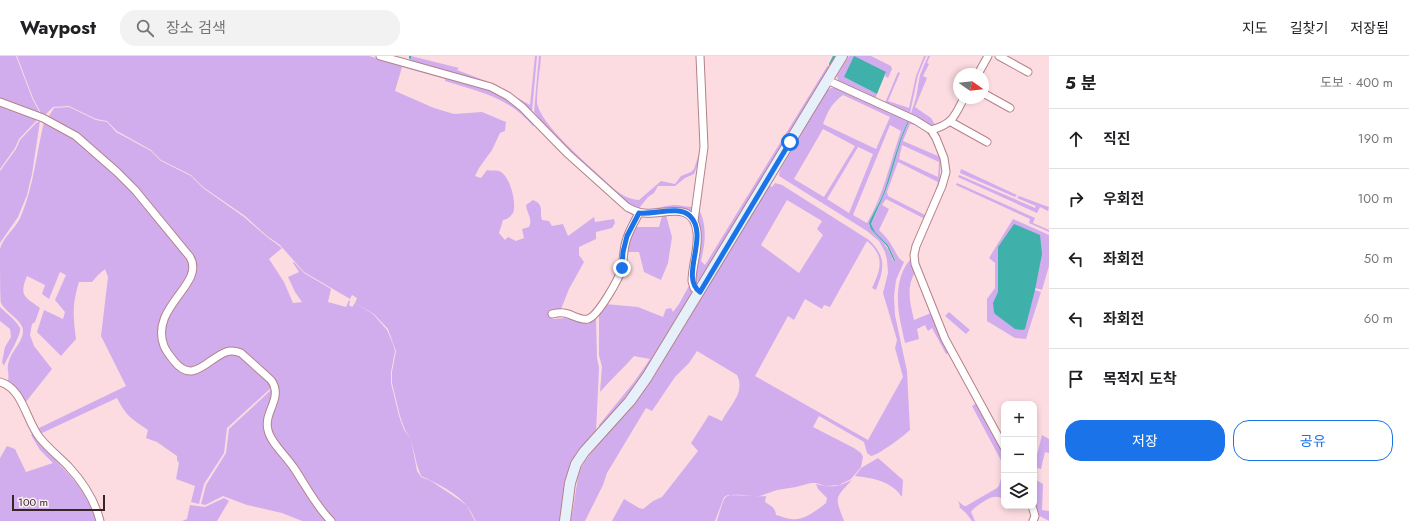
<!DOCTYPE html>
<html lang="ko">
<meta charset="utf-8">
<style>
:root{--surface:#fff;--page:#f2f2f2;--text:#202124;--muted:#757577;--line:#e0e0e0;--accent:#1a73e8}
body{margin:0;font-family:Jost,"Noto Sans KR",sans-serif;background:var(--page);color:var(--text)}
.controls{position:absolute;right:12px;bottom:12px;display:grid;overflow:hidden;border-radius:8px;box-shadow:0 2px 6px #0003}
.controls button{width:36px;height:36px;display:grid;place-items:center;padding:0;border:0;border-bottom:1px solid var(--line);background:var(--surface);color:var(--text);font:20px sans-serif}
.compass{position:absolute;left:953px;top:12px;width:36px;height:36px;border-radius:50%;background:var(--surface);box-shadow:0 2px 6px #0003;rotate:104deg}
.scale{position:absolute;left:12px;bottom:10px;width:93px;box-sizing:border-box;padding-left:4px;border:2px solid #392528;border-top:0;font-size:11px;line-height:14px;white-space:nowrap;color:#392528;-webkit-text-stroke:3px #faeff0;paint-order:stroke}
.stop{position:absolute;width:12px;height:12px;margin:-9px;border:3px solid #1a73e8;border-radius:50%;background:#fff}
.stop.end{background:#1a73e8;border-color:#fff;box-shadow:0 1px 4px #0008}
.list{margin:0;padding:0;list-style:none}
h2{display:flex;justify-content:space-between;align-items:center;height:52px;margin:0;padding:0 16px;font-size:17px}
h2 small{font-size:13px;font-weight:400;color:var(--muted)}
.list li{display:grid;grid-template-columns:26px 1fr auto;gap:12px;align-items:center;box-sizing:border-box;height:60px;padding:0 16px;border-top:1px solid var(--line)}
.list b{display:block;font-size:15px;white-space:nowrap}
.list em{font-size:13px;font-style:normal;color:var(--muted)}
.actions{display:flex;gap:8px;padding:12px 16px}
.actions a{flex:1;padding:9px 0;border:1px solid var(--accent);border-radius:16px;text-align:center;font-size:14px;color:var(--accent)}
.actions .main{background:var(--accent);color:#fff}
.icon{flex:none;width:22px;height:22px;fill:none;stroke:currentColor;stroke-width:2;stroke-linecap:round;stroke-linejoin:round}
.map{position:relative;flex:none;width:1049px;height:465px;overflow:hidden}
header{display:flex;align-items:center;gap:24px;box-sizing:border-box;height:56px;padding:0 20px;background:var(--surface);border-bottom:1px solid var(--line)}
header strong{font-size:19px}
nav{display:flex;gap:22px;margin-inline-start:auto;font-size:14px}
.search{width:280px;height:36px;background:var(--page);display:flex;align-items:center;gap:10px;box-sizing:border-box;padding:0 14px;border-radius:16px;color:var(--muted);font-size:15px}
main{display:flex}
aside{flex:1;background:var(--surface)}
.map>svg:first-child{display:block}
.green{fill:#d1adee;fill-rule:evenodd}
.water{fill:#40b1aa}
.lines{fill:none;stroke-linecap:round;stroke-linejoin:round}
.stream{stroke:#40b1aa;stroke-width:2}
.minor-casing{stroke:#b38289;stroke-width:9}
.secondary-casing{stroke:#b38289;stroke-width:12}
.minor{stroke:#fff;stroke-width:7}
.secondary{stroke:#e5f0fb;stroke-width:10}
.route{stroke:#1a73e8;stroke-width:5}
</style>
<header>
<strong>Waypost</strong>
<div class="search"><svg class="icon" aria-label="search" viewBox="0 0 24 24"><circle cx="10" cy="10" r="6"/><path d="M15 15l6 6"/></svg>장소 검색</div>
<nav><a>지도</a><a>길찾기</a><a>저장됨</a></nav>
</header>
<main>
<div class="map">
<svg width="1049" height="465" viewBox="0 0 1049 465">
<rect width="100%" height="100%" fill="#fcdce0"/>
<path class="green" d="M0,0H16L32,42L42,61L0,45Z
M17,0H369L485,32C508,42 518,51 535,68L533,70C508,41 480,36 445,25V23L402,11L395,35L434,52L454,58L482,56L506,66L505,75L500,77L492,94L479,112L475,120L481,122L487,114C491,115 496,114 499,115C510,119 517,147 513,157C510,161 508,163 503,164L499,177L505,184L508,181L516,185L524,182L522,173L529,171C533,163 527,158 526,149L533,144C545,149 539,155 542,164L549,165L552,170L563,168L568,180L594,161L595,166L614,163L615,167L612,172L596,176V183L579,191V199L584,206L569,233L561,253L552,254L551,258L553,263L566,262L578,264L596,261L597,302L599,312L596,376L577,396L569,411L561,465H476C473,460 470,453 466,449C457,437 435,426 421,420L417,409L411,383L405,374L400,360L392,327V316L396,295L393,287L388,273L374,258L355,247L357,242L352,239L350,243L304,216L280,189L267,180L245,160L203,131L191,119L161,104L151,94L117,75L107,65L96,63L69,50L53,51L43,61L33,42Z
M411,0L459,12L457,14L494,28L530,49L535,0H537L532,55L509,38L447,16L410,5Z
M539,0H541C540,15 537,31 537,46C539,69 595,114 612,131C620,138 627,143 639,144L661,125L675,128L681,120L691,116L694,113L700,95V75L701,72C701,89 701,103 694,118L685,122L675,130H658L654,137L648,141L640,151L641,153C652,154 663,150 673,149C680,149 687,151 693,151L692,156C674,146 662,158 645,156C641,155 637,153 633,152L559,87L534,56Z
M849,0H871L891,10L892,13L888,22L885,20L886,17L844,21L877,38L875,43L840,27L838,25L837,20Z
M924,0H926L918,19L910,57H911L916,42L920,19L928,0H930L927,7L929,8L923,20L927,22L915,51L931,62L935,69L951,63L940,70L930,71L885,47L898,16L900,17L888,45L909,52L916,20Z
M828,9L829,12L699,225H697L695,224L696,161L698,152C708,168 705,189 701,205L705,209Z
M831,32H838L908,65L898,90L886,131L869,167C877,181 889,189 893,205L895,203L888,189L875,176L871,168C875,157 881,147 885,136C894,113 898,88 909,65L922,70L932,81L941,103L939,131L925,163L886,143L882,149L889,153L879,174C884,179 889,184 892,190C897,197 896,201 904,206L896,224L894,241L895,259L907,315L910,374C905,379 877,400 871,400L867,397L864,386L819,360L813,371L854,392L861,397L863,401L861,411L851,423L839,429L826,430L816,427H811L796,431L777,434L760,440L728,439L724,441L715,465H612L624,443L639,452L643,453L653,445L662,441L698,395L691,387L709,359L722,365C729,350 746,337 737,319L697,295L689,307L675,321L652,355L646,352L607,417L603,429L585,465H571L578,421L581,412L586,404L599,386L632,351L655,319L769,129L772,131L775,127L782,129L869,184C887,201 884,213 876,234L872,232C881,213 885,200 867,185L830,251L824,249L822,253L805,243L794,264L788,260L755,320L868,384L903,321L895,292L897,284L883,237L888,217L887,204L885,196L879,185L867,175L779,120L780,114L827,35ZM843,39L890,61L876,93L823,68C828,55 831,48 843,39ZM910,68C925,69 937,87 938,100L903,85ZM890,69L901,75C890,106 884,138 867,167L853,159ZM823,73L855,90L824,141L794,123ZM902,89L939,106L938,121L899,103ZM858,91L873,98L849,157L827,143ZM898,106L938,126L933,143L925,159L888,140L887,136ZM787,144L822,165L817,173L823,179L799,217L761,189Z
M0,49L37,64L19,83L15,92L0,113Z
M69,51L96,64L107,66L116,76L151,95L161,105L191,120L203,132L244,161L267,181L282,192L269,203L284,226L293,247L302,246L295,236L288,221L299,216L293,207L294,206L304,217L331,233L328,246L346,251L349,244L350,245L349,249L352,251L355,247L373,258L387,274L393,288L395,295L391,316V327L399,360L404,374L411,383L417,415L421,421L431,425L461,445L467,450L475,465H335L327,457L269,376L270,364L279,338L277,328L238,294L197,311L185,312L169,296L164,276L167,261L193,223L195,216V212L119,116L47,63L54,52Z
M40,65L32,118L27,139L18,161L0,187V115L16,93L20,84L36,67Z
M44,66L57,72L81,87L133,135L188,203L191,216L171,245L161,290L169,306L178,315L187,318L224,299L232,298L241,300L269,325L272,331L227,372L224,397L204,428L199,448L191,446L195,430L176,423L179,407L177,404V400L157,386L146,382L148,374C132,363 126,360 117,342L42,377L39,372L126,330L101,280L108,221L105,213L98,219L92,226H79C72,249 73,260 76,283L61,300L37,276L44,254L63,263L65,256L55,244L66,219L60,216L49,243L42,238L45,229L27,220C19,240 24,240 40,252L35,266L32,268L30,279L34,290L52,313L25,347L12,327L8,325C10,315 5,314 10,302C13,294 23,285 23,275C23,264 6,257 1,247C0,243 0,199 0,193C2,182 17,171 21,160C34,129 36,99 44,66Z
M961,113L1017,139L1015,141L960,117Z
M959,119L1035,152L1036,150L1017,142L1019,140L1046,150L1049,151L1048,155L1040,151L1037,157L958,121Z
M957,127L1035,162L1033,167L1049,174V176L1029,167L1030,163L956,129Z
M666,159L672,181L668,207L661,224L644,216L639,196H625L634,171H659L662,160Z
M1013,163L1049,179V210L1042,234L1035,232V234L1041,236L1026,283L1015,282L987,265V243L995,232V207L989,202Z
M910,204L912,205L915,216C906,232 910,247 914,264L931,257L1004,396V410L972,350L977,347L949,297L946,298L932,272L928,275L925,269L917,273L919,283L905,287C900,264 894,243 901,220C903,214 906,208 910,204Z
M690,228L692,239C664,285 638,333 599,371V369L634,326L650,303L634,300C623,313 611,323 600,336L602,311L599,299V257L605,248L638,251L663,261L666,253L671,252L673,256L679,248Z
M0,251C6,257 16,264 20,272C22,278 7,302 4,310L2,306L5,291L11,281L10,273L0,265Z
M949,256L970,274L966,278L945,260Z
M272,333L266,369L328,465H302L282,457L247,449L223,440L205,449L201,448L206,429L226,397L229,373Z
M33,378C54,407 87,428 96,465H0V402L7,390L15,393L26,416L53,407L40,394L31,379Z
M1042,379L1049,383V397L1045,396L1041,413L1034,411Z
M878,402L903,424L902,441C891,425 873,422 855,420L861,412Z
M1004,411V425L1002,431L1004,443C1001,442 998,440 994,441C989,441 973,452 971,456L975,465H972L966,457L959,451L960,450L958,445L964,450H966L997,432L999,430Z
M1034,423L1043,428L1042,454L1049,455V465L1036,458L1034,450Z
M852,424C834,443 835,441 844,465H717C718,461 723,444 725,442C730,435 757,442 766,440L765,446C771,450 775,451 776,459C781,460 787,463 791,463C804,465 817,454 826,447L827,442L818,433L816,428C832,432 837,431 852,424Z
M224,442L229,445L217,465H182L187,463L190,449L205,451Z"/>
<path class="water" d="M854,0L886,16L877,38L844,21Z
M908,65H909C898,88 894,113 885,136C881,147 875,157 871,168L875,176L888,189L895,204L894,205L887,190L871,173L869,167C874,155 882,143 886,130C893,108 898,86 908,65Z
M1014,168L1040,179L1042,198L1035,234L1025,273L1023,274L1015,273L995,258L994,256L993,247L998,236V191Z"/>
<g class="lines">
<path class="stream" d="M410,2V0
M830,8L834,0"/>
<defs>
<path id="minor" d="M380,0L491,31L508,40L522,51L568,98L627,151C633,154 638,157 644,157C665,159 693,144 697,176C699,193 692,209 692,225L694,232L700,236
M999,0L1028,16
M978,18L988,0
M827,24L915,64L931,74L936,82L944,102L946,116L942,130L916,190L914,199L915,208L945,283L1004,391
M983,37L1010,52
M0,46L43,62L76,80L117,116L135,134L190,201C206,228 149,251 164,290C166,295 170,300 174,305C193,329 207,303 226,296C231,294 236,295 241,297L271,324C284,342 263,356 268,374C270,386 287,401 294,412C306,430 316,450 331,465
M951,66L987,86
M931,74C953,68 954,61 964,42
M694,165L704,91L700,0
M552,258C556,257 560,256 564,257C572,258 580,265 588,263C598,260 619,223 622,212C624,202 623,192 627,182C630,173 635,165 639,157
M0,326C23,332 26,365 40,382C48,392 58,400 68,410C82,425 95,445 100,465
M1032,450L1035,460L1033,465"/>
<path id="secondary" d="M565,465L570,427L576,408L584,396L630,345L647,321L842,0"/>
</defs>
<use href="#minor" class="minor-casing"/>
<use href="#secondary" class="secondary-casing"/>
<use href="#minor" class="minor"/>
<use href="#secondary" class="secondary"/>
</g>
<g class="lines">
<path class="route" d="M622,212L623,196L627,180L639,157C654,159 679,149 690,160C710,180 679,221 700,236L790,86"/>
</g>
</svg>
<div class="controls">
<button>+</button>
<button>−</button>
<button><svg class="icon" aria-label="layers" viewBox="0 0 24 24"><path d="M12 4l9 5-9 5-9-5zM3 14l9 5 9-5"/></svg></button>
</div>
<svg class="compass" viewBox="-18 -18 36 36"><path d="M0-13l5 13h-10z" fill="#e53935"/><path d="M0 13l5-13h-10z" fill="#757577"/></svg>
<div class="scale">100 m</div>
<div class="stop" style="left:790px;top:86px"></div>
<div class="stop end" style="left:622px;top:212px"></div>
</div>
<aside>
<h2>5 분<small>도보 · 400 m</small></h2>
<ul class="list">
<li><svg class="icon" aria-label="ahead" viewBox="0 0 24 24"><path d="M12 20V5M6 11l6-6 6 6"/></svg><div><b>직진</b></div><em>190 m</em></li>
<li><svg class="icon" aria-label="right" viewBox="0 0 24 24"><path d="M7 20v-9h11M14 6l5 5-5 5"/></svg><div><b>우회전</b></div><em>100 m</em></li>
<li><svg class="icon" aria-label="left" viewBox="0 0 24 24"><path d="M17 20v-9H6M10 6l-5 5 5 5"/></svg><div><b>좌회전</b></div><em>50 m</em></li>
<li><svg class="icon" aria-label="left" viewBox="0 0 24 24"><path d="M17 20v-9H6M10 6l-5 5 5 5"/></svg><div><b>좌회전</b></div><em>60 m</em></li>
<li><svg class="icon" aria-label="arrive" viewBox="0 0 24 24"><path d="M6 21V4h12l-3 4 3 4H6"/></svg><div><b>목적지 도착</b></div></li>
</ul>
<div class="actions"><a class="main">저장</a><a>공유</a></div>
</aside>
</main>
